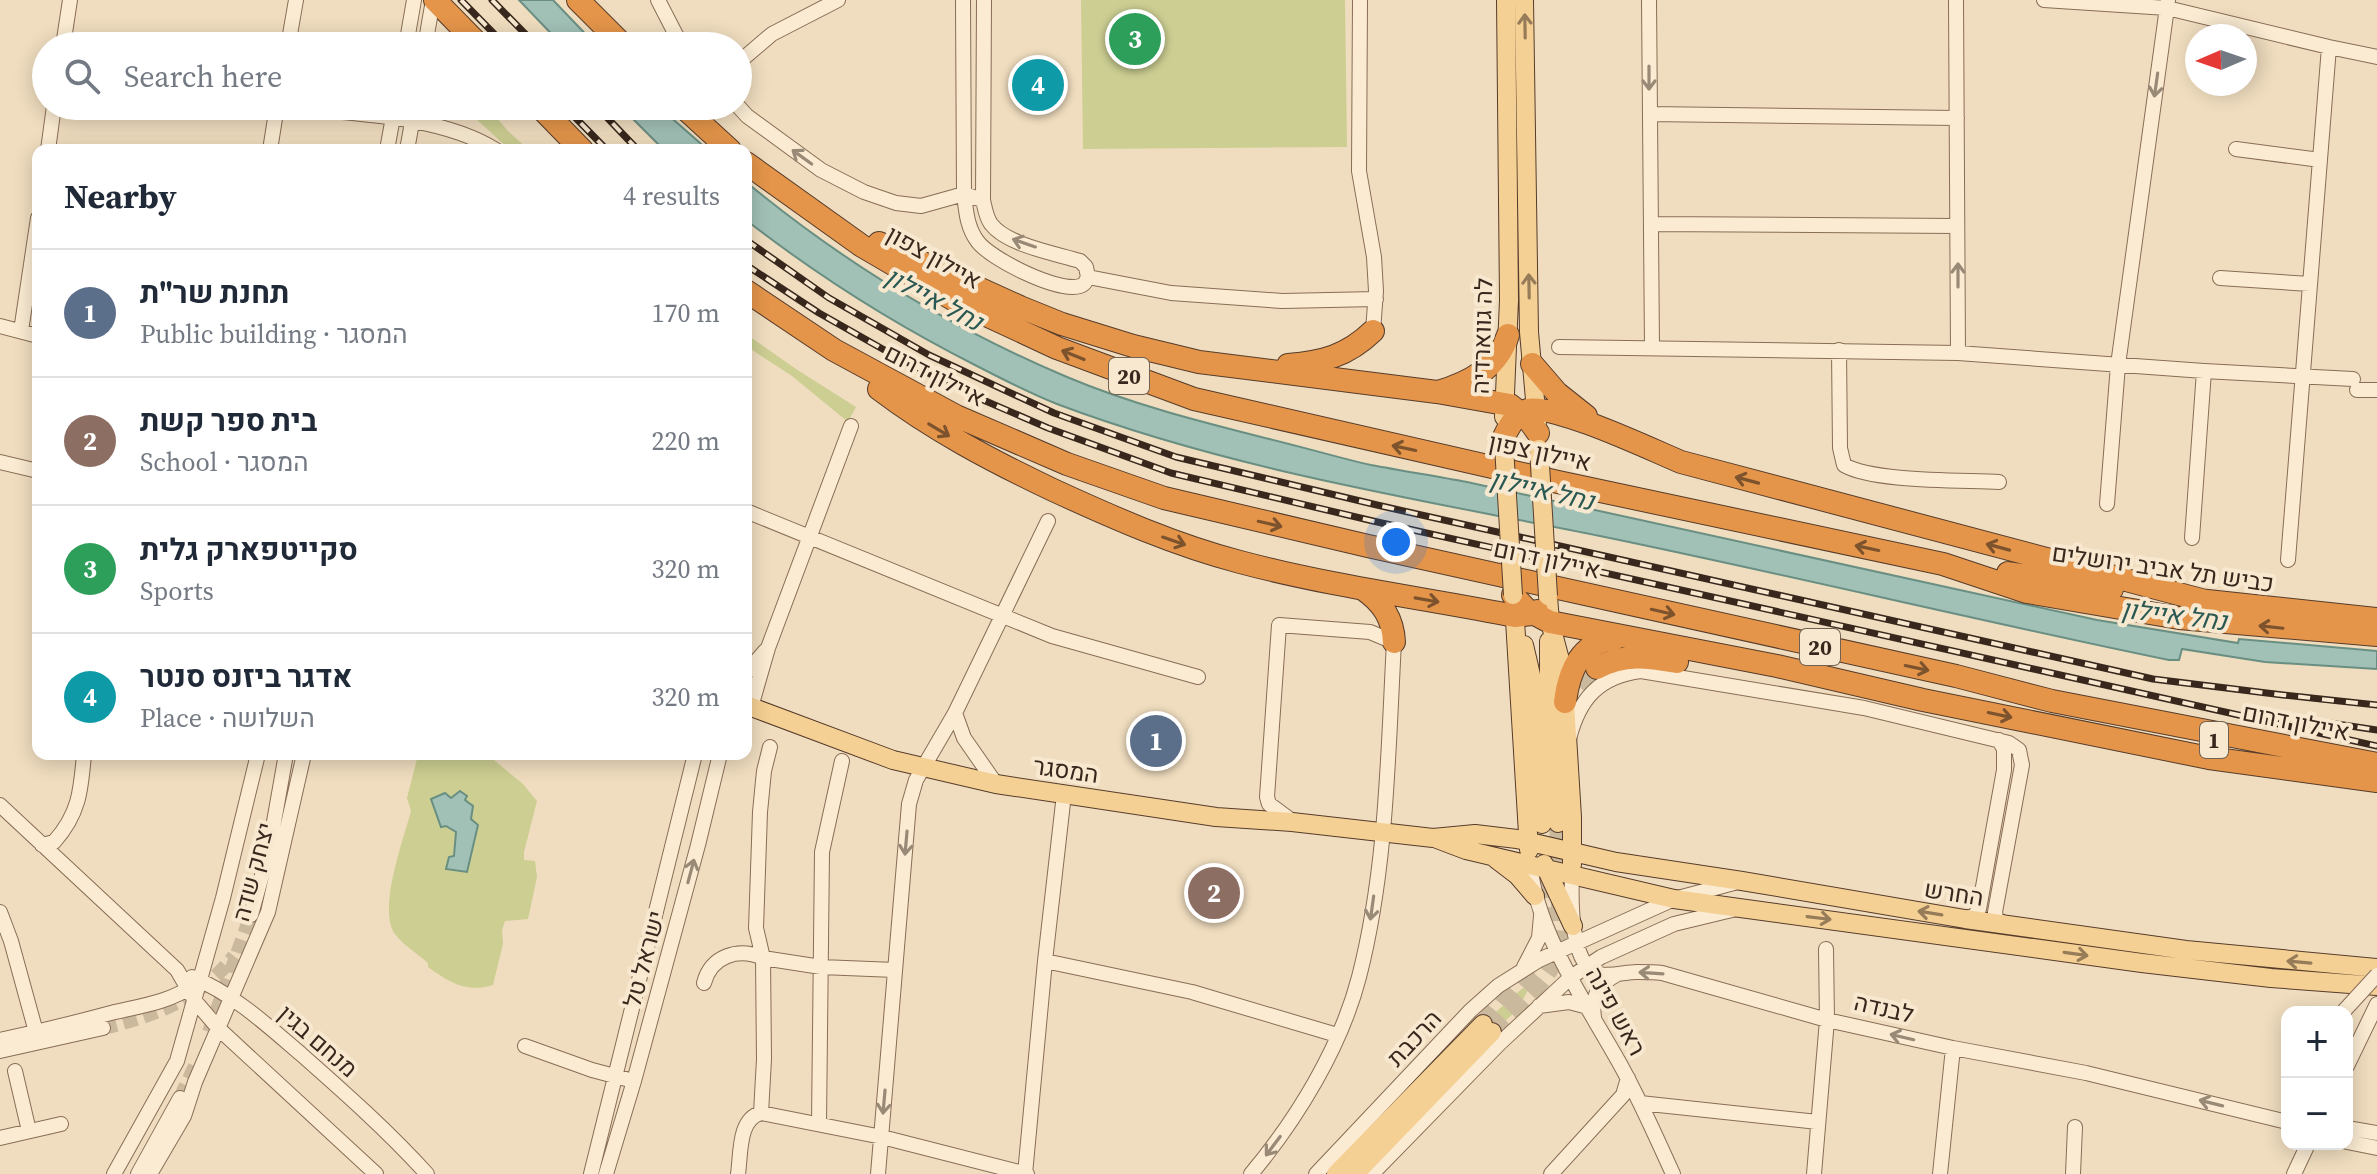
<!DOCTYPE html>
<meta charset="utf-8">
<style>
:root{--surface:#fff;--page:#f6f6f7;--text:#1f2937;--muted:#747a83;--line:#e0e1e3;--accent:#ea580c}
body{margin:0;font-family:"Source Serif 4",Heebo,serif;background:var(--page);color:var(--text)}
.controls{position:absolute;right:24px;bottom:24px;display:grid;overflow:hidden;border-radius:16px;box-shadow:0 4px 20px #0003}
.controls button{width:72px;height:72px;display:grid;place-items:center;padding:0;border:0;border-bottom:2px solid var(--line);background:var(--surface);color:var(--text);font:40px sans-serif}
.compass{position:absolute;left:2185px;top:24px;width:72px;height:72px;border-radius:50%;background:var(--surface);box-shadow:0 4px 20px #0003;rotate:268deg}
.you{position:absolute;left:1396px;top:542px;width:28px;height:28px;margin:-20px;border:6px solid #fff;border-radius:50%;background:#1a73e8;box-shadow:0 0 0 12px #1a73e833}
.badge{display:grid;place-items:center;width:52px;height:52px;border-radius:50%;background:var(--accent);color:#fff;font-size:26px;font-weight:700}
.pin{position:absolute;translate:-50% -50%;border:4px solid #fff;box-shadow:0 2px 8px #0006}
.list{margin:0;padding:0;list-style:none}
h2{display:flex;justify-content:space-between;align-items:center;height:104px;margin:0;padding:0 32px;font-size:34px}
h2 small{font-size:26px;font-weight:400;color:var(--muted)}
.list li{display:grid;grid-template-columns:52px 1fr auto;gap:24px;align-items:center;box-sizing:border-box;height:128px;padding:0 32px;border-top:2px solid var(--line)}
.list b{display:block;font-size:30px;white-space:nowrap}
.list p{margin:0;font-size:26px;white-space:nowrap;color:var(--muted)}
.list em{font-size:26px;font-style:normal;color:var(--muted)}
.icon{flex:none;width:44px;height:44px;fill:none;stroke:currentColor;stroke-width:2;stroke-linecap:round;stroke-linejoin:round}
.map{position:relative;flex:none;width:2377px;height:1174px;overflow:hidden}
.search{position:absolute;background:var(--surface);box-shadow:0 4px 20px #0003;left:32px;top:32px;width:720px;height:88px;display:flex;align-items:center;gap:20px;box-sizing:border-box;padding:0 28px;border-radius:44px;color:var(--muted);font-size:30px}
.panel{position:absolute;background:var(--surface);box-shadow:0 4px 20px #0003;left:32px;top:144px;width:720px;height:616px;border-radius:16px}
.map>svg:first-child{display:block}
.green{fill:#ccce92}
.water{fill:#a2c1b6;stroke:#698f83;stroke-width:2}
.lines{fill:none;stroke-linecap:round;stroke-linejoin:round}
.minor-tunnel{stroke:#cbb99e;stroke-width:14;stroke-dasharray:14 7;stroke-linecap:butt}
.major-tunnel{stroke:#cbb99e;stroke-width:18;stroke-dasharray:18 9;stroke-linecap:butt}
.highway-tunnel{stroke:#cbb99e;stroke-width:22;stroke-dasharray:22 11;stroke-linecap:butt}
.minor-casing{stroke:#896d56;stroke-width:16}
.major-casing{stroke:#563c2b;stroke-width:20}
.highway-casing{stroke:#563c2b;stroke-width:24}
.minor{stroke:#faebd2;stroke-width:14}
.major{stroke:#f5d094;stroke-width:18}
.highway{stroke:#e4954a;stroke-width:22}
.rail-casing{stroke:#38271c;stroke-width:7}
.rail{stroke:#f7e8cf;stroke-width:4;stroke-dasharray:12;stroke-linecap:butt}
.minor-bridge-casing{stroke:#896d56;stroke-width:16;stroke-linecap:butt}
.major-bridge-casing{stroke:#563c2b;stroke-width:20;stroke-linecap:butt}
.minor-bridge{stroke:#faebd2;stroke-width:14}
.major-bridge{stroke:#f5d094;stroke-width:18}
.oneway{stroke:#967c58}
.oneway2{stroke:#998977}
.oneway3{stroke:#7d532e}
.labels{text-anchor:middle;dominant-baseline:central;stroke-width:8;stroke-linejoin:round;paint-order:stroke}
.shield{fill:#f7e8cf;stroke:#716152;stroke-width:2}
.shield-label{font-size:22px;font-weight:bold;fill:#38271c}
.street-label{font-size:24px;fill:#38271c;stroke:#f7e8cf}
.water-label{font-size:26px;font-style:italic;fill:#2a5852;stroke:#f7e8cf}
</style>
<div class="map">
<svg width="2377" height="1174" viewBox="0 0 2377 1174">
<rect width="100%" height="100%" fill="#f0ddbf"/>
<path class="green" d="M1081,0H1345L1347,147L1083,149Z
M462,106H487L507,130L529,150H510Z
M746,334L799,371L856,407L848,422L792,376L746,346Z
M437,754L441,757L464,760L467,756H489L523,784L537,801L524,852V860L535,861L537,877L528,919L505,921L502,930L503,944L493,985C467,993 450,983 428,967V963C418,954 403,945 395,934C377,910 404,838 411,811L407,798L418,755Z
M1536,979L1537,981L1528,990L1518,1009L1500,1026L1489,1017C1507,1005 1518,989 1536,979Z"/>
<path class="water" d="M519,0H553L597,46H563Z
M620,106H658L708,150H664Z
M746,182C843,262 951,328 1067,377C1131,404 1198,421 1265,438C1300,446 1335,457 1371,465C1403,471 1435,476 1467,482L2097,620L2238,643L2239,639L2377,651V669L2265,662L2182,649L2179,660H2169C1979,621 1790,575 1600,536C1418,499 1232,470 1057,404C1029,393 1002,379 975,365C894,324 818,276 746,220Z
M460,791L467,796L465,800L473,806L471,819L478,825L467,872L446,869L449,857L454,856L456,832L446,826L441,827L431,799L445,793L451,798Z"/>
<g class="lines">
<path class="minor-tunnel" d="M103,1028C154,1016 200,999 234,956
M209,1032L251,915
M180,1098L195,1066"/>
<path class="major-tunnel" d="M1544,925L1545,867
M1483,1024L1534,961
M1492,1032C1508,1014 1540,987 1551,967C1565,939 1559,857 1558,823"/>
<path class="highway-tunnel" d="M1570,719C1572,698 1582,683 1597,668"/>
<defs>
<path id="minor" d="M658,0L676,35L685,46
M963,0L964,194C966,211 967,228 978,242C991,259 1058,293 1080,286C1086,284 1085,282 1088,277
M1360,0L1359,171L1374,257L1376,291L1373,331
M1649,0L1652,347
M1956,0L1958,353
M2044,0L2167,8L2329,47L2377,57
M63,46L70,0
M288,46L296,0
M406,46L414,0
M425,46L433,0
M738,63L772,34L838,0
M275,106C344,114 437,113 496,150
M738,106L747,116L821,170L864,192L896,203L921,206L964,194L983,200C985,209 986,217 991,224C1007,245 1054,253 1080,261L1086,267L1088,277
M1650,114L1957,118
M2236,149L2320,160
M48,150L54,106
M270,150L277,106
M387,150L395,106
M407,150L415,106
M983,200L984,0
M1651,224L1957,226
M1088,277L1171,293L1282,301L1376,299
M2220,278L2310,284
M0,326L38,336
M21,331L38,218
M1559,347L1958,353L2204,371L2353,379
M1839,350L1840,448L1844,465C1873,482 1961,480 1999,482
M2357,390H2377
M0,462L38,471
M2107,504L2118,365L2168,0
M746,511L1052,636L1198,677
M2192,538L2204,371
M2288,560L2329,47
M746,673L765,651
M751,707L768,648L851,426
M955,713L964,738L996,784
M1569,739C1579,699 1599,676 1641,671L1864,708L2009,743L2019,750L2022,765L1995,912L1996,918L2004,924
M0,805L177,970L195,1001L219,1029L376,1174
M42,845L54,842C79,814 81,791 84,754
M1530,865C1538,935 1586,1003 1620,1064C1640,1100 1656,1137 1673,1174
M1572,876C1571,899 1570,967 1599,974C1611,977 1625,972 1637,972C1645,972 1654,972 1662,973L1827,1020L1953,1048L2086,1073L2287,1122
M0,912L11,941L36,1032
M251,915L269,850L286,754
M1965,919L1974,916L1979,909L2004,770V749L1999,740
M1045,961L1192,992L1337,1035
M1524,967L1539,938L1541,916
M192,977C234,994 268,1026 302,1055C345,1093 388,1131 427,1174
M704,983C711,956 738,947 763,958L821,967L895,970
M1539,1006L1569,1002L1588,1007
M1594,1017C1591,998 1599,984 1616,975
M0,1040C37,1032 74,1023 111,1013C140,1006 168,1003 194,985
M525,1046L592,1070L626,1079
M0,1051L103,1028
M2347,1066L2377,1004
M15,1071L29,1131
M1640,1103L1818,1122
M761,1113L764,1059L763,958L756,928L760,812L764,771L770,747
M761,1113L882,1137L1027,1174
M819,1123L822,852L842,761
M2347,1128L2377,1133
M0,1138L61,1124
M2347,1142L2377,1148
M114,1174L177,1061L223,898L258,754
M138,1174L180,1098
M150,1174L184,1116L195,1082L268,912L304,754
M591,1174L695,754
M606,1174L634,1081L698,845L720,754
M738,1174C741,1154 738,1119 761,1113
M878,1174L909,804L916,780L955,713L1048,521
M1025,1174L1045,961L1064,794
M1251,1174C1297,1119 1341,1047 1359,977C1387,869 1388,752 1394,642L1370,632L1279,625L1267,797L1269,804L1292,821
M1316,1174L1470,1011L1498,986L1539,960L1674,899L1734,883
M1372,1174L1500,1043L1571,977L1601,957L1674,924L1732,910
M1551,1174L1623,1095L1628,1078
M1814,1174L1827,1020L1826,949
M1940,1174L1953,1048
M2073,1174L2075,1127
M2294,1174L2308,1144"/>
<path id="major" d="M1524,0L1529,332L1537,422
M1504,417L1509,300L1506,0
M1548,596L1550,622L1563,671L1572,817V865
M1514,604L1529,850
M1549,641V680L1558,823
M1524,645L1531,675L1542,824
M746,705L893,760L996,784L1216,817L1292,822L1433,838L1475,834L1517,839L1616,862L1742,881L1965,919L2186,950L2377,968
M1437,839L1466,850L1674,899L2142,963L2271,978L2377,986
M1496,859L1517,875L1535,896
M1544,864L1573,926
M1336,1174L1483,1024
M1355,1174L1492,1032"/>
<path id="highway" d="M435,0L480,46
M578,0L624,46
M539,106L582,150
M682,106L730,150
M746,163L862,246L956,301L1057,348L1194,399L1558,482L1943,564L2027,592L2179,618L2377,635
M879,243L1020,307L1062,324L1133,346L1199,362L1437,392L1510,405L1528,419L1538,433
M746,291L834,350L956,416L1067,464L1164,498L1368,546L1956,676L2052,701L2377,764
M1532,364L1557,393L1586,416
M1288,365C1323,362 1347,356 1373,331
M879,389C933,430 992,461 1053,490C1114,518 1175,545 1240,562C1330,586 1423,598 1515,616L1532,614L1537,611
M1438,392C1469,383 1498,368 1508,335
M1504,437C1509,426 1516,413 1528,410C1556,404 1652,450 1681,462L2209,602
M2008,573L2112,589
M1363,589C1382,602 1393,618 1394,642
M1513,595L1527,610L1550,622L1777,666L1923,700L2209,758L2377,781
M2198,600L2377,619
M1597,668C1624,653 1648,657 1677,662
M1565,702C1569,670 1581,642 1616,638"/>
</defs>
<use href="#minor" class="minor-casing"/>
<use href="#major" class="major-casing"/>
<use href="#highway" class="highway-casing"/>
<use href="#minor" class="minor"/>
<use href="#major" class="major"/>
<use href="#highway" class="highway"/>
<defs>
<path id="rail" d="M461,0L506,46
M492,0L537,46
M564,106L607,150
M596,106L638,150
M746,240L829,298L929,355L1054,413L1176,457L1377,505L2153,679L2283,695L2377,705
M746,265L819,313L895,356L967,393L1048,428L1171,473L1373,521L2377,746
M2310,720L2377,730"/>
</defs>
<use href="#rail" class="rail-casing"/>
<use href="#rail" class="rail"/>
<defs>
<path id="minor-bridge" d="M2343,1012L2377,975"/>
<path id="major-bridge" d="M1504,446L1513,595
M1539,449L1548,596"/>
</defs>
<use href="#minor-bridge" class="minor-bridge-casing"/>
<use href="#major-bridge" class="major-bridge-casing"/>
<use href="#minor-bridge" class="minor-bridge"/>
<use href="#major-bridge" class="major-bridge"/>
</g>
<defs><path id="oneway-shaft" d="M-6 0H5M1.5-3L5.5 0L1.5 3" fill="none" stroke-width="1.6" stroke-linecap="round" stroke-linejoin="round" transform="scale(2)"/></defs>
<g class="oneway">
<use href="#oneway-shaft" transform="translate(1525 26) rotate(-91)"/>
<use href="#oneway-shaft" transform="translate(1529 286) rotate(-91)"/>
<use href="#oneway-shaft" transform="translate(1930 913) rotate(-171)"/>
<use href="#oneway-shaft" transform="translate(1819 918) rotate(7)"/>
<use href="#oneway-shaft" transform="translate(2076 954) rotate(8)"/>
<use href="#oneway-shaft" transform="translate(2299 962) rotate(-175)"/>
</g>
<g class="oneway2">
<use href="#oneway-shaft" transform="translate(1649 78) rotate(90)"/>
<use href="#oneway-shaft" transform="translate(2156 85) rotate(98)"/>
<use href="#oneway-shaft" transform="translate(802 157) rotate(-144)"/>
<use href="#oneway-shaft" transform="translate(1024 243) rotate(-161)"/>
<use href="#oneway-shaft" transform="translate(1958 275) rotate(-90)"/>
<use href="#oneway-shaft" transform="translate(906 843) rotate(95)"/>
<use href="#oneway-shaft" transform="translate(691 871) rotate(-75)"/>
<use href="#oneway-shaft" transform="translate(1372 908) rotate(98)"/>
<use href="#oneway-shaft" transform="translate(1651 973) rotate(-176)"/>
<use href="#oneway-shaft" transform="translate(1902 1037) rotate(-167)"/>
<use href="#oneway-shaft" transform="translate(884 1102) rotate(95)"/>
<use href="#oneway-shaft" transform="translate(2211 1103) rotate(-166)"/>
<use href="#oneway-shaft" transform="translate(1273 1146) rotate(127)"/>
</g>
<g class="oneway3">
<use href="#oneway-shaft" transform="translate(1073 355) rotate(-158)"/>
<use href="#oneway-shaft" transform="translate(939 430) rotate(31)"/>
<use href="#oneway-shaft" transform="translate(1404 448) rotate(-168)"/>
<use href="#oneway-shaft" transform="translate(1747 480) rotate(-165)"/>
<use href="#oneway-shaft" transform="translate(1270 524) rotate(13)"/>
<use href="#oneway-shaft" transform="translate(1174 541) rotate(19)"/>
<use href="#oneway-shaft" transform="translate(1998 547) rotate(-165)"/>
<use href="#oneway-shaft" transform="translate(1867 548) rotate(-168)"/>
<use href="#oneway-shaft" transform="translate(1427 600) rotate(10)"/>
<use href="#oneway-shaft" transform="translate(1663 612) rotate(13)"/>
<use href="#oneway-shaft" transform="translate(2271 627) rotate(-174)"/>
<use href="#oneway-shaft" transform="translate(1917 668) rotate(12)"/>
<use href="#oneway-shaft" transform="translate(2000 715) rotate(12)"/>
</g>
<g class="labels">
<g class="shield">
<rect x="1109" y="358" width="40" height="36" rx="6"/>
<rect x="1800" y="629" width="40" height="36" rx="6"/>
<rect x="2200" y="722" width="28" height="36" rx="6"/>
</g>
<g class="shield-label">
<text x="1129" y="376">20</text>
<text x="1820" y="647">20</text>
<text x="2214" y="740">1</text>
</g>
<g class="street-label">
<text transform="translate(934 257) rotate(29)">איילון צפון</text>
<text transform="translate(1482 336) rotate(-88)">לה גווארדיה</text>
<text transform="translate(935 375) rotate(27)">איילון דרום</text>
<text transform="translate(1540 452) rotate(12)">איילון צפון</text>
<text transform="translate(1547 559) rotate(12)">איילון דרום</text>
<text transform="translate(2163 568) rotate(8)">כביש תל אביב ירושלים</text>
<text transform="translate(2296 722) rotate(11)">איילון דרום</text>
<text transform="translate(1066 770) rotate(8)">המסגר</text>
<text transform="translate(253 872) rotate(-75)">יצחק שדה</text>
<text transform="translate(1954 893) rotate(9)">החרש</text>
<text transform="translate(644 959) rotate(-75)">ישראל טל</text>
<text transform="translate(1884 1008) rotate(13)">לבנדה</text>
<text transform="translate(1616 1011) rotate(61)">ראש פינה</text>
<text transform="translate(1414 1038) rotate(-47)">הרכבת</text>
<text transform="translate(318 1041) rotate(41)">מנחם בגין</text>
</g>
<g class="water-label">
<text transform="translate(934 299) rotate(28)">נחל איילון</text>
<text transform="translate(1542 490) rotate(13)">נחל איילון</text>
<text transform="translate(2174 615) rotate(7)">נחל איילון</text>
</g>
</g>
</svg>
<div class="controls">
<button>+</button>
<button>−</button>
</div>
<svg class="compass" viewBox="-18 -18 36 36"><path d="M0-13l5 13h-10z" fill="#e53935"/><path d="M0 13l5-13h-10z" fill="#747a83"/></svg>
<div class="you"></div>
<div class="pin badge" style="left:1156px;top:741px;background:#5c6f8a">1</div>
<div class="pin badge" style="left:1214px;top:893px;background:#8d6e63">2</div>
<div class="pin badge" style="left:1135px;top:39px;background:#2e9e5b">3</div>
<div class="pin badge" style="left:1038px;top:85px;background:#0f9aa8">4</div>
<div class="search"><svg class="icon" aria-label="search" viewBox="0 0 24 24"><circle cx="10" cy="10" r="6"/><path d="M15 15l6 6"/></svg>Search here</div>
<section class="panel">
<h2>Nearby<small>4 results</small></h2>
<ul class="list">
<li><span class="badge" style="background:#5c6f8a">1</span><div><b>תחנת שר&quot;ת</b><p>Public building · המסגר</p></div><em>170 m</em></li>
<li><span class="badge" style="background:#8d6e63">2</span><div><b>בית ספר קשת</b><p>School · המסגר</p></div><em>220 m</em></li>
<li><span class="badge" style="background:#2e9e5b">3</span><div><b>סקייטפארק גלית</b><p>Sports</p></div><em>320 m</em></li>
<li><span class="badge" style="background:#0f9aa8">4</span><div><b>אדגר ביזנס סנטר</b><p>Place · השלושה</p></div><em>320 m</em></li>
</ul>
</section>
</div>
